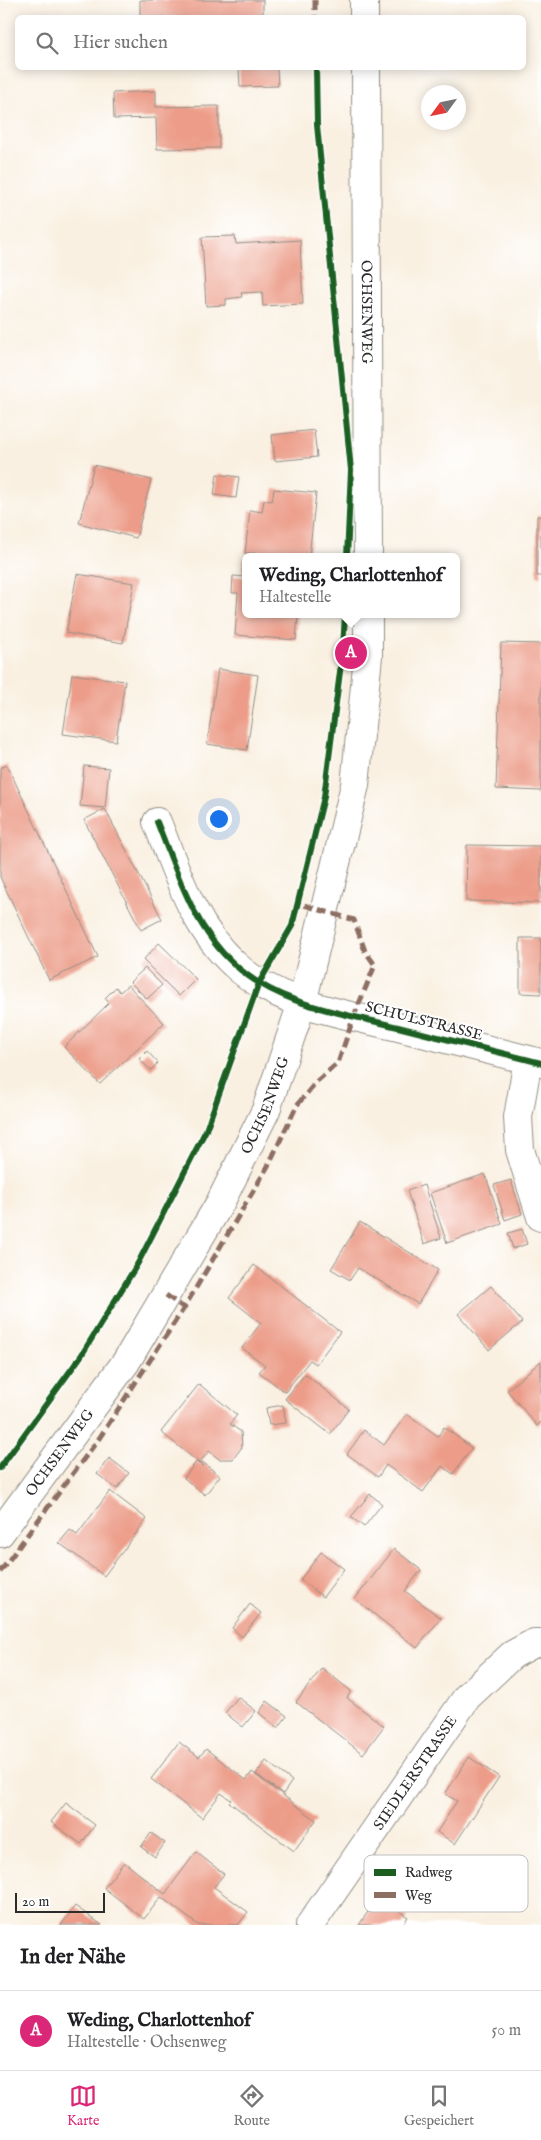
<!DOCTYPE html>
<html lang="de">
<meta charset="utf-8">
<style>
:root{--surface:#fff;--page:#f6f6f6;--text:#202124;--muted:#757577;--line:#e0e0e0;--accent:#db2777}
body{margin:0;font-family:"IM FELL English",serif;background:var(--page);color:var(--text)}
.compass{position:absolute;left:421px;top:85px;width:45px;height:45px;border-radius:50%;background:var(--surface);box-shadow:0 2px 12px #0003;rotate:237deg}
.scale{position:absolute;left:15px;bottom:12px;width:90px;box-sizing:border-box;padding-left:5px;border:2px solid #2b2b2b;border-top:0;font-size:14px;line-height:18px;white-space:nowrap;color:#2b2b2b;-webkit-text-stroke:4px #fff;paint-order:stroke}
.you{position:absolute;left:218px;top:818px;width:18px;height:18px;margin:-12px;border:4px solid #fff;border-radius:50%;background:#1a73e8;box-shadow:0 0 0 8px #1a73e833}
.badge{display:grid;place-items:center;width:32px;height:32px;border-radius:50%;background:var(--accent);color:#fff;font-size:16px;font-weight:700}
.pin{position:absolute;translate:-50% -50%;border:2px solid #fff;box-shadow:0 1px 5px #0006}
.popup{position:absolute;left:242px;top:553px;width:218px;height:65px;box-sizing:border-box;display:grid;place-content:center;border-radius:8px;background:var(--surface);filter:drop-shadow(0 1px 4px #0005);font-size:16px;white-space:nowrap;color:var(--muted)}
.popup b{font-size:19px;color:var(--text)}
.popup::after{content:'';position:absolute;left:50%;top:100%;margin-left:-10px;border:10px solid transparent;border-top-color:var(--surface)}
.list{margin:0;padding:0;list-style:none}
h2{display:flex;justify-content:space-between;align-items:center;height:65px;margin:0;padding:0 20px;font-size:21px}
h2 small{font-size:16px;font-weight:400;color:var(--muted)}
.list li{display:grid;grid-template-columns:32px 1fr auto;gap:15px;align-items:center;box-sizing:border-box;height:80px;padding:0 20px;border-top:1px solid var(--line)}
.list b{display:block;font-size:19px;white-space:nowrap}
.list p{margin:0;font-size:16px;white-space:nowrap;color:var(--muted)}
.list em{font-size:16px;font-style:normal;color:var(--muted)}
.icon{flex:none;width:28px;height:28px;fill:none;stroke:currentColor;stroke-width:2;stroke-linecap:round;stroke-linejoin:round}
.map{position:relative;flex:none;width:541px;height:1925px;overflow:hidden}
.search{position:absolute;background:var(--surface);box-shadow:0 2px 12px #0003;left:15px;right:15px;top:15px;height:55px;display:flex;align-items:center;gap:12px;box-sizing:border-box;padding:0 18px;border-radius:8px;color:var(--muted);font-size:19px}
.sheet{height:145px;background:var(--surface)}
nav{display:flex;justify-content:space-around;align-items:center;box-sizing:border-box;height:70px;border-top:1px solid var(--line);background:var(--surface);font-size:14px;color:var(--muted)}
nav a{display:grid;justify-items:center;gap:2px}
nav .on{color:var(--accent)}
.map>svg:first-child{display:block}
.building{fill:#ec9c88}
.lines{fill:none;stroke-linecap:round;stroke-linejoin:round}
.minor-casing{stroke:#928e86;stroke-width:30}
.secondary-casing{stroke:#928e86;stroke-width:30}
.minor{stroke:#fff;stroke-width:28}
.secondary{stroke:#fff;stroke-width:28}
.quiet{stroke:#8d6e63;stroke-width:5;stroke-dasharray:10 5;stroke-linecap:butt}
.cycleway-casing{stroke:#fff;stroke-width:9}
.cycleway{stroke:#1b5e20;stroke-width:6}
.labels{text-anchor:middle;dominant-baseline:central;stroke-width:4;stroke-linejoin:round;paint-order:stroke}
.street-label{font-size:15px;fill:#2b2b2b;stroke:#fff}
.key{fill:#fff;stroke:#bfbfbf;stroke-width:1}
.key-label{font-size:14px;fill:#2b2b2b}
</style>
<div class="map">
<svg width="541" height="1925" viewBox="0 0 541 1925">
<rect width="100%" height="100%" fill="#fff"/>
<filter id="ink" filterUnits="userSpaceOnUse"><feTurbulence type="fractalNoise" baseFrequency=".02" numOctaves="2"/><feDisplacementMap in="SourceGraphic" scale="10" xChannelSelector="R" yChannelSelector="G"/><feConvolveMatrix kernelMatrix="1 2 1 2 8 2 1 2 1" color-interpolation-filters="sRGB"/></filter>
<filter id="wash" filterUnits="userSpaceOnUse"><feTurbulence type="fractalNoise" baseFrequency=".0096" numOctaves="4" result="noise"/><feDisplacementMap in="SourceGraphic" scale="20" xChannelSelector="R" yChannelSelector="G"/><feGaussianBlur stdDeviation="1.12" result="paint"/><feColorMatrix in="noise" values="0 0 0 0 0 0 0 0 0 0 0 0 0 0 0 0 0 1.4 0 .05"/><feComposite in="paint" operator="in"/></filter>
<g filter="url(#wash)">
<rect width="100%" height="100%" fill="#f9f0e1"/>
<g id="blocks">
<path class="building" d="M140,0H263V16L140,18Z
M239,68H277L278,86L240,87Z
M156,91V107L219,106V148L157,149L156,118L114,119L113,93Z
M235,236L236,244L300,240L303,304L263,306L262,292L241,293L242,297L226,299V305L206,306L202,237Z
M314,430L317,457L275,461L272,435Z
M94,465L151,480L136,538L79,523Z
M217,474L239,477L236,498L214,495Z
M274,489L316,493L309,557L245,553L250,510L262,512L264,500L272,501Z
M537,516H541V576H537Z
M244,558H246V572H242Z
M77,574L134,583L123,643L66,633Z
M233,576L246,577V614H298L296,640L235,635L238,593H232Z
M501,643L541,644V791L496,789Z
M218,669L258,675L247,750L207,744Z
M72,674L125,681L116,741L63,734Z
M7,765L98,957L49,980L0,877V768Z
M84,766L109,768L105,808L80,806Z
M105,809L162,919L141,930L84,820Z
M467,845L541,846V903L466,901Z
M520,938H541V994L520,993Z
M159,943L196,979L179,996L143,960Z
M145,968L162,985L147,999L130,982Z
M128,985L164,1023L100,1084L64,1047L109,1003L105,998L116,987L120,992Z
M147,1051L158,1063L151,1070L139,1059Z
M485,1174L502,1224L447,1243L430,1193Z
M511,1180L522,1214L505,1220L494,1185Z
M424,1185L441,1238L424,1244L407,1191Z
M360,1222L438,1270L418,1304L358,1268L350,1280L331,1269Z
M522,1229L527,1244L513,1249L508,1233Z
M254,1265L340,1332L316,1364L310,1360L285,1392L259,1372L265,1365L242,1348L261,1323L229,1298Z
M491,1286L522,1322L489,1350L458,1314Z
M541,1361V1422L537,1426L507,1390Z
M305,1374L349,1409L330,1434L285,1399Z
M199,1384L237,1415L230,1424L241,1432L242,1447L233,1459H219L209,1451L201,1461L220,1476L205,1495L184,1478L196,1462L203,1466L161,1432Z
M283,1405L286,1423L269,1425L266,1408Z
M407,1414L438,1436L444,1427L472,1448L453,1474L442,1466L423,1492L386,1465L378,1477L347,1454L364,1430L384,1445Z
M109,1458L129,1473L117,1489L97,1474Z
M110,1491L147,1519L104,1576L59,1543L70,1530L77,1535Z
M370,1494L382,1504L364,1527L351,1517Z
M394,1549L421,1570L405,1591L441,1618L417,1648L355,1599Z
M321,1552L344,1569L323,1597L300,1580Z
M250,1604L261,1613L242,1637L232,1628Z
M322,1668L351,1691L347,1698L384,1726L363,1754L296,1702Z
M238,1697L256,1711L243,1727L225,1713Z
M267,1701L287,1716L278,1728L259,1713Z
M179,1742L199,1757L206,1749L246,1780L252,1772L316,1820L294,1851L229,1802L231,1800L221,1793L202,1818L151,1779Z
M469,1757L499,1777L455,1844L437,1832L457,1801L445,1794Z
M266,1761L292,1781L283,1794L256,1774Z
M66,1803L95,1825L81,1844L51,1822Z
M151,1833L165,1843L155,1857L141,1847Z
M196,1852L224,1874L214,1887L248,1912L238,1925H198L161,1897L144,1919L104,1888L124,1862L165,1894Z
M378,1897L408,1917L402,1925H359Z
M75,1906L102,1925H61Z"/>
</g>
</g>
<g filter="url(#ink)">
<use href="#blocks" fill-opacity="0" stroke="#928e86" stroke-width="1"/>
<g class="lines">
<defs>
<g id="minor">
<path d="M157,822C177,872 193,927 234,964C277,1005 342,1013 398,1027C446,1039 493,1051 541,1063"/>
<path d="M528,1060L518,1117L520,1150L541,1217"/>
<path id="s1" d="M310,1925L467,1697L512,1655L534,1643H541"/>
</g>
<g id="secondary">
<path d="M364,0V18"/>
<path id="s2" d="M366,68L368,557"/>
<path id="s3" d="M0,1533L126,1362L220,1203L266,1110L302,1003L355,785L368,656V614"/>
</g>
</defs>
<use href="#minor" class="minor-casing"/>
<use href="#secondary" class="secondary-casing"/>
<use href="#minor" class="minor"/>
<use href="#secondary" class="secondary"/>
<path class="quiet" d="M315,0V18
M166,1295L184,1308
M0,1572L100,1437L184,1308L268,1166L297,1105L317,1081L338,1063L354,1016L375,965L365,951L354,920L297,903"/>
<defs>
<path id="cycleway" d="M316,68L317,125L351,470L347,557
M157,822C177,872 193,927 234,964C277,1005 342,1013 398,1027C446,1039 493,1051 541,1063
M0,1468L81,1356L138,1263L206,1130L259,983L292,926L324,797L343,648L345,614"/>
</defs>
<use href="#cycleway" class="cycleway-casing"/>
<use href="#cycleway" class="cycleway"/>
</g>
</g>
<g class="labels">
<g class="street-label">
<text stroke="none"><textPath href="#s2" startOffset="244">OCHSENWEG</textPath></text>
<text transform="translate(424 1021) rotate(14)">SCHULSTRASSE</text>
<text stroke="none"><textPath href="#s3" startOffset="505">OCHSENWEG</textPath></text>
<text stroke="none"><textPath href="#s3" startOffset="100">OCHSENWEG</textPath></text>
<text stroke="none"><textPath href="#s1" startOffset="185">SIEDLERSTRASSE</textPath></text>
</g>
</g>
<rect x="364" y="1855" width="164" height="57" rx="8" class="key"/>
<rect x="374" y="1869" width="22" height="7" fill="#1b5e20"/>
<rect x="374" y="1892" width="22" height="6" fill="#8d6e63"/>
<g class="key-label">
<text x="405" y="1877">Radweg</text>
<text x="405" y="1900">Weg</text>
</g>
</svg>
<svg class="compass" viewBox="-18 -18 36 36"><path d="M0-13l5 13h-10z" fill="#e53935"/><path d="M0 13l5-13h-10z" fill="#757577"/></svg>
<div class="scale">20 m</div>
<div class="you"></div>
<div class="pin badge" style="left:351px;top:653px">A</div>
<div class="popup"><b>Weding, Charlottenhof</b>Haltestelle</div>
<div class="search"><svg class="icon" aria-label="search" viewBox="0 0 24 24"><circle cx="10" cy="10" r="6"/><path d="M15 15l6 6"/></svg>Hier suchen</div>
</div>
<section class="sheet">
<h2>In der Nähe<small></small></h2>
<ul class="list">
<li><span class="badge">A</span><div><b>Weding, Charlottenhof</b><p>Haltestelle · Ochsenweg</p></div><em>50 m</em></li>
</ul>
</section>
<nav>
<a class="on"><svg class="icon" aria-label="map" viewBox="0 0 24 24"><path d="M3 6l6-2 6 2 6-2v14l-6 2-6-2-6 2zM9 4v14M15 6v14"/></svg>Karte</a>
<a><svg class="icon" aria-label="directions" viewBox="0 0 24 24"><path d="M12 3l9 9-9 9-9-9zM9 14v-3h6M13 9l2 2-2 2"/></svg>Route</a>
<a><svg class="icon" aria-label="saved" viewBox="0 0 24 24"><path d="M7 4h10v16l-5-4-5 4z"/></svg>Gespeichert</a>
</nav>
